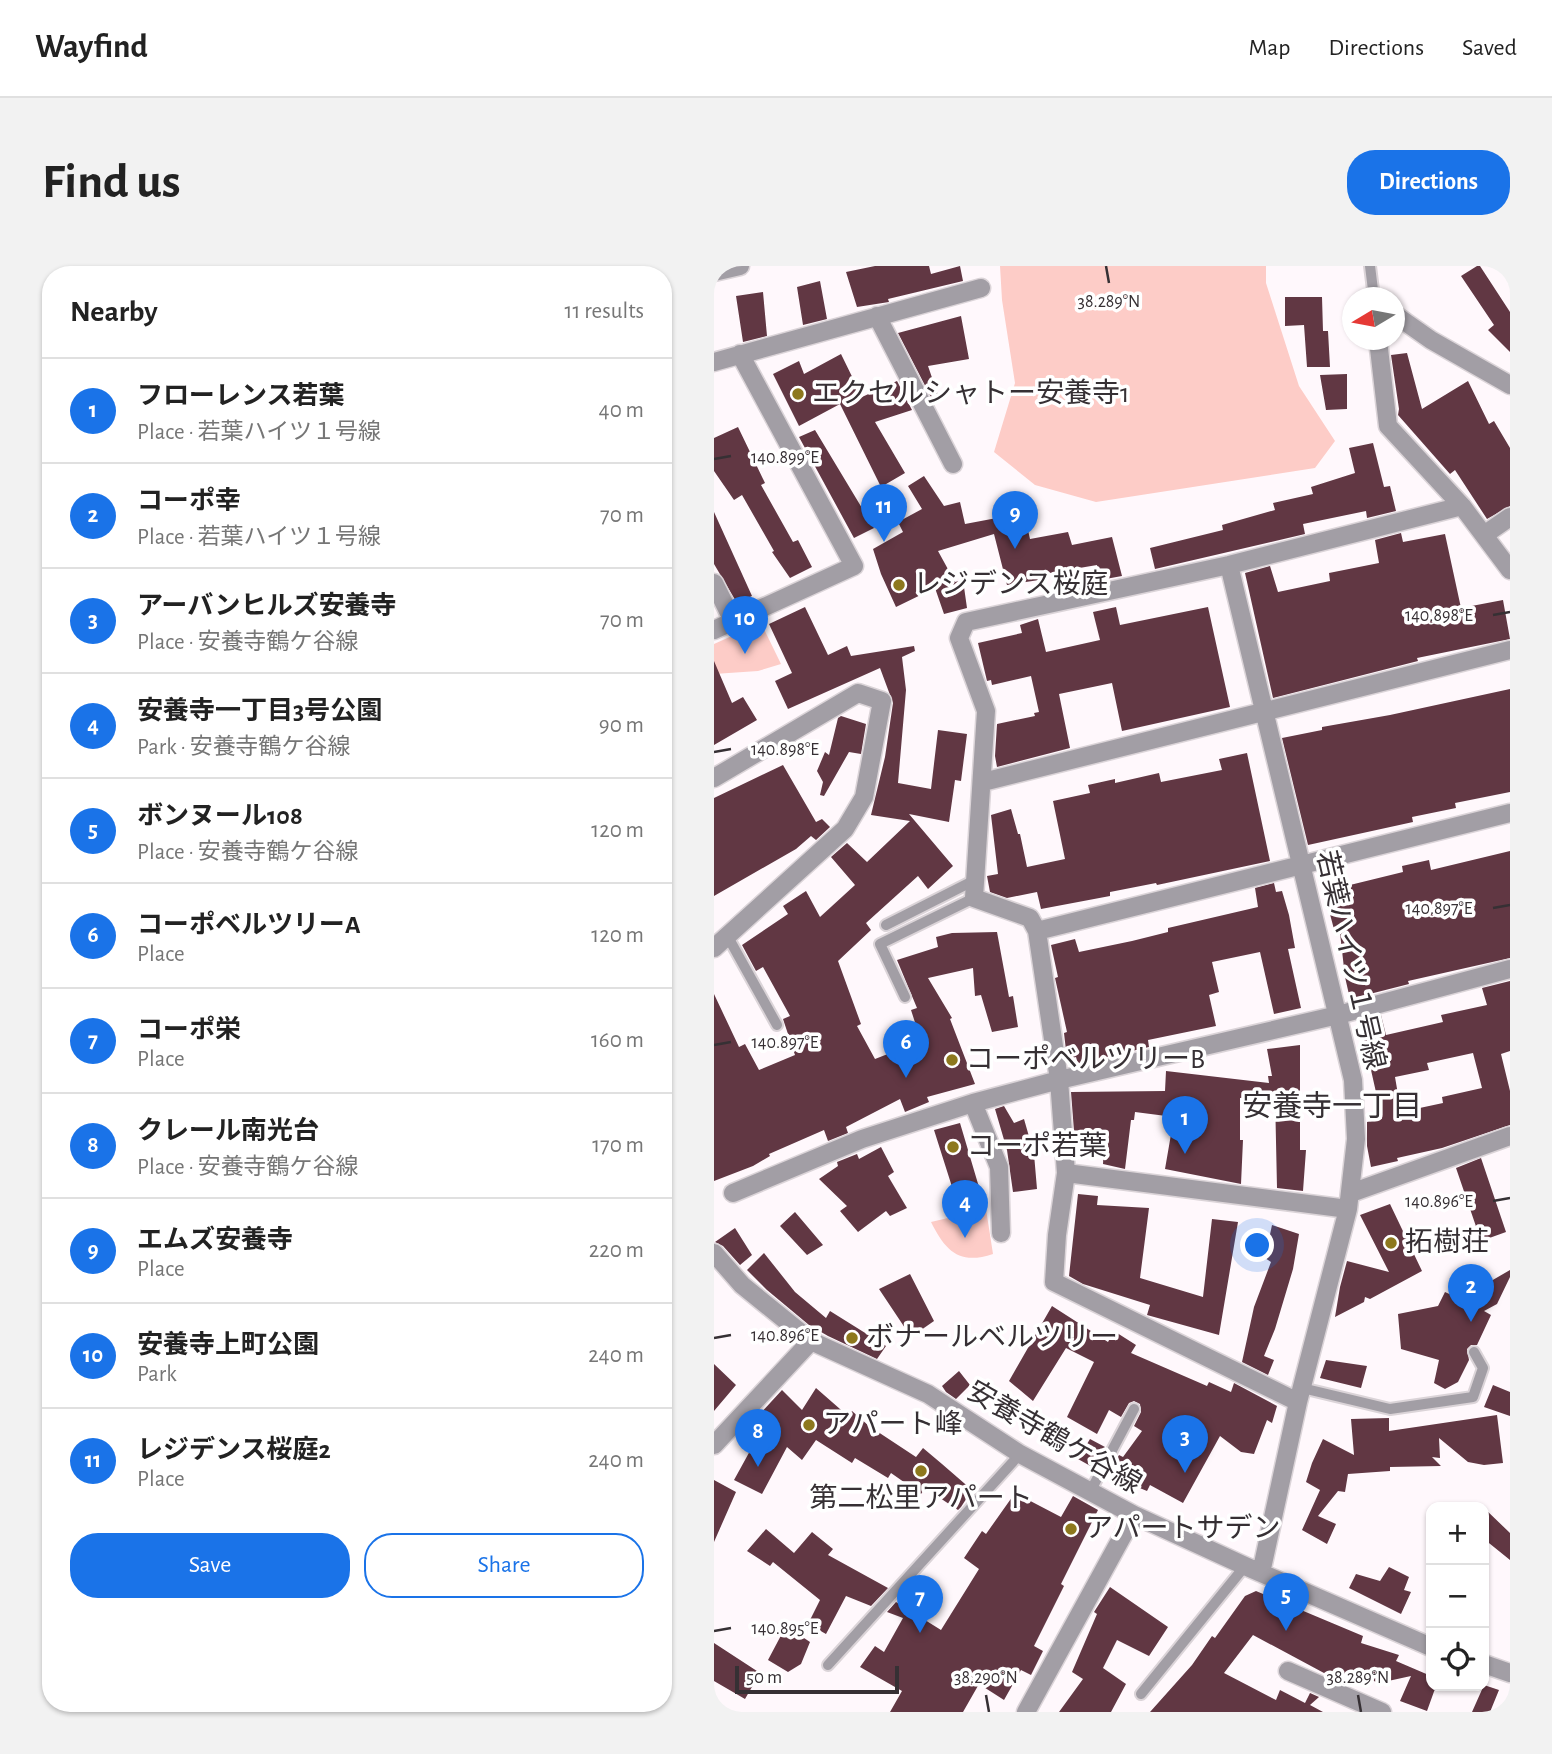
<!DOCTYPE html>
<meta charset="utf-8">
<style>
:root{--surface:#fff;--page:#f2f2f2;--text:#222;--muted:#767676;--line:#e0e0e0;--accent:#1a73e8}
body{margin:0;font-family:"Alegreya Sans","Noto Sans JP",sans-serif;background:var(--page);color:var(--text)}
.controls{position:absolute;right:21px;bottom:21px;display:grid;overflow:hidden;border-radius:14px;box-shadow:0 2px 5px #0004}
.controls button{width:63px;height:63px;display:grid;place-items:center;padding:0;border:0;border-bottom:2px solid var(--line);background:var(--surface);color:var(--text);font:35px sans-serif}
.compass{position:absolute;left:628px;top:21px;width:63px;height:63px;border-radius:50%;background:var(--surface);box-shadow:0 2px 5px #0004;rotate:260deg}
.scale{position:absolute;left:21px;bottom:18px;width:164px;box-sizing:border-box;padding-left:7px;border:4px solid #363034;border-top:0;font-size:19px;line-height:24px;white-space:nowrap;color:#363034;-webkit-text-stroke:5px #fff;paint-order:stroke}
.you{position:absolute;left:544px;top:980px;width:24px;height:24px;margin:-18px;border:5px solid #fff;border-radius:50%;background:#1a73e8;box-shadow:0 0 0 10px #1a73e833}
.badge{display:grid;place-items:center;width:46px;height:46px;border-radius:50%;background:var(--accent);color:#fff;font-size:23px;font-weight:700}
.pin{position:absolute;translate:-50% -58px;filter:drop-shadow(0 2px 4px #0008)}
.pin::after{content:'';position:absolute;top:37px;width:24px;height:21px;background:inherit;clip-path:polygon(0 0,100% 0,50% 100%)}
.list{margin:0;padding:0;list-style:none}
h2{display:flex;justify-content:space-between;align-items:center;height:91px;margin:0;padding:0 28px;font-size:30px}
h2 small{font-size:23px;font-weight:400;color:var(--muted)}
.list li{display:grid;grid-template-columns:46px 1fr auto;gap:21px;align-items:center;box-sizing:border-box;height:105px;padding:0 28px;border-top:2px solid var(--line)}
.list b{display:block;font-size:26px;white-space:nowrap}
.list p{margin:0;font-size:23px;white-space:nowrap;color:var(--muted)}
.list em{font-size:23px;font-style:normal;color:var(--muted)}
.actions{display:flex;gap:14px;padding:21px 28px}
.actions a{flex:1;padding:16px 0;border:2px solid var(--accent);border-radius:28px;text-align:center;font-size:24px;color:var(--accent)}
.actions .main{background:var(--accent);color:#fff}
.icon{flex:none;width:38px;height:38px;fill:none;stroke:currentColor;stroke-width:2;stroke-linecap:round;stroke-linejoin:round}
.map{position:relative;flex:none;width:796px;height:1446px;overflow:hidden;border-radius:28px}
header{display:flex;align-items:center;gap:42px;box-sizing:border-box;height:98px;padding:0 35px;background:var(--surface);border-bottom:2px solid var(--line)}
header strong{font-size:33px}
nav{display:flex;gap:38px;margin-inline-start:auto;font-size:24px}
.intro{display:flex;align-items:center;justify-content:space-between;box-sizing:border-box;height:168px;padding:0 42px}
h1{margin:0;font-size:49px}
.button{padding:18px 32px;border-radius:28px;background:var(--accent);color:#fff;font-size:24px;font-weight:700}
main{display:flex;gap:42px;padding:0 42px}
aside{flex:1;background:var(--surface);border-radius:28px;box-shadow:0 2px 5px #0004}
.map>svg:first-child{display:block}
.green{fill:#fdccc7}
.building{fill:#613743;fill-rule:evenodd}
.lines{fill:none;stroke-linecap:round;stroke-linejoin:round}
.lane-casing{stroke:#dbd4d8;stroke-width:14}
.street-casing{stroke:#dbd4d8;stroke-width:21}
.lane{stroke:#a29ea5;stroke-width:10}
.street{stroke:#a29ea5;stroke-width:18}
.ticks{fill:none;stroke:#363034;stroke-width:2.5}
.poi-dot{fill:#8d781d;stroke:#fff;stroke-width:2.5}
.labels{text-anchor:middle;dominant-baseline:central;stroke-width:7;stroke-linejoin:round;paint-order:stroke}
.poi-label{font-size:28px;fill:#363034;stroke:#fff;text-anchor:start}
.street-label{font-size:28px;fill:#363034;stroke:#fff}
.neighbourhood-label{font-size:30px;fill:#363034;stroke:#fff}
.ticks-label{font-size:18px;text-anchor:middle;fill:#363034;stroke:#fff;stroke-width:7;stroke-linejoin:round;paint-order:stroke}
</style>
<header>
<strong>Wayfind</strong>
<nav><a>Map</a><a>Directions</a><a>Saved</a></nav>
</header>
<div class="intro"><h1>Find us</h1><a class="button">Directions</a></div>
<main>
<aside>
<h2>Nearby<small>11 results</small></h2>
<ul class="list">
<li><span class="badge">1</span><div><b>フローレンス若葉</b><p>Place · 若葉ハイツ１号線</p></div><em>40 m</em></li>
<li><span class="badge">2</span><div><b>コーポ幸</b><p>Place · 若葉ハイツ１号線</p></div><em>70 m</em></li>
<li><span class="badge">3</span><div><b>アーバンヒルズ安養寺</b><p>Place · 安養寺鶴ケ谷線</p></div><em>70 m</em></li>
<li><span class="badge">4</span><div><b>安養寺一丁目3号公園</b><p>Park · 安養寺鶴ケ谷線</p></div><em>90 m</em></li>
<li><span class="badge">5</span><div><b>ボンヌール108</b><p>Place · 安養寺鶴ケ谷線</p></div><em>120 m</em></li>
<li><span class="badge">6</span><div><b>コーポベルツリーA</b><p>Place</p></div><em>120 m</em></li>
<li><span class="badge">7</span><div><b>コーポ栄</b><p>Place</p></div><em>160 m</em></li>
<li><span class="badge">8</span><div><b>クレール南光台</b><p>Place · 安養寺鶴ケ谷線</p></div><em>170 m</em></li>
<li><span class="badge">9</span><div><b>エムズ安養寺</b><p>Place</p></div><em>220 m</em></li>
<li><span class="badge">10</span><div><b>安養寺上町公園</b><p>Park</p></div><em>240 m</em></li>
<li><span class="badge">11</span><div><b>レジデンス桜庭2</b><p>Place</p></div><em>240 m</em></li>
</ul>
<div class="actions"><a class="main">Save</a><a>Share</a></div>
</aside>
<div class="map">
<svg width="796" height="1446" viewBox="0 0 796 1446">
<rect width="100%" height="100%" fill="#fff8fc"/>
<path class="green" d="M286,0H552V17L585,120L621,175L601,202L382,236L321,219L280,186L301,117L288,34Z
M47,357L67,398L44,405L0,408V378Z
M272,943L279,988C246,999 232,986 217,956Z"/>
<path class="building" d="M161,0H215L217,8L246,0L249,15L174,33L175,36L143,41L132,6Z
M763,0H766L796,46V86L774,64L780,59L747,10Z
M106,15L113,53L89,59L83,21Z
M49,26L53,70L29,76L22,30Z
M571,31H608L609,65H614L616,101H593L590,59L571,60Z
M247,50L255,93L214,100L226,135L220,137L184,67Z
M693,87L708,143L754,115L775,158L780,155L796,182V240L773,253L741,204L736,208L684,149L685,143L677,89Z
M127,88L148,131L183,115L198,144L161,156L191,207L167,221L126,138L85,160L59,108L85,95L90,108Z
M633,108V143L612,144L606,109Z
M24,161L51,217L47,219L79,276L84,274L98,301L76,312L58,286L60,285L28,229L20,234L0,205V172Z
M101,164L160,262L140,272L85,171Z
M659,177L670,221L676,220L682,245L653,252L652,245L589,258L591,268L441,303L436,282L509,264L508,259L561,244L559,237L599,228L597,221L641,207L635,182Z
M210,210L230,240L246,236L251,258L310,247L316,273L354,266L358,279L398,271L408,310L386,314L383,299L324,309L325,314L293,319L280,268L224,285L241,316L249,314L253,342L230,348L221,322L182,341L167,308L159,283L189,266L184,256L208,243L194,220Z
M0,246L38,330L23,337L0,298Z
M687,267L689,276L731,268L747,342L789,334L796,373L703,392L704,395L559,432L531,307L556,300L564,326L616,315L615,307L665,297L661,274Z
M91,341L114,389L133,380L137,390L200,380L201,385L188,391L192,424L184,517L217,523L224,464L253,468L247,515L241,514L235,556L195,548L239,600L214,623L204,610L152,657L157,664L124,695L147,758L143,760L161,793L207,775L197,744L203,742L183,694L224,681L222,671L238,667L283,666L295,731L299,730L304,761L278,766L267,729L261,730L259,702L214,712L238,752L236,753L261,818L213,831L215,836L191,846L186,833L132,861L134,867L114,875L110,864L55,888L56,890L39,900L0,915V728L25,781L31,778L45,804L81,789L69,753L76,750L49,701L42,705L28,679L74,648L69,640L92,625L106,651L141,619L117,591L133,577L153,596L196,555L157,549L171,491L179,437L166,402L74,443L61,415L78,407L55,358Z
M402,341L406,359L494,341L516,441L408,465L398,417L345,428L356,482L283,501L281,490L283,458L321,450L320,447L325,446L317,410L278,419L277,414L273,415L264,377L308,367L306,359L324,353L332,386L386,374L379,346Z
M0,395L18,437L29,431L43,454L0,479Z
M796,423V526L741,537L742,542L698,551L699,556L594,579L568,472L608,464V461L676,449Z
M127,450L152,458L147,488L135,486L110,530L106,529L109,516L103,505L111,486L115,489L124,452Z
M533,487L556,595L443,619L442,617L396,626V630L327,643L323,626L293,632L276,626L273,610L284,608L277,549L297,543L304,568H306L313,601L351,593L339,535L376,527L374,519L401,513V517L445,507L447,516L508,504L505,493Z
M69,499L102,556L108,553L116,561L102,574L97,570L82,583L0,630V532Z
M796,585V692L694,715L695,718L636,733L631,711L626,667H621L609,622L635,615L636,619L689,606L688,600L715,594L717,604Z
M560,617L562,626L568,625L575,649L581,682L574,683L587,742L560,748L546,686L498,696L505,726L495,729L502,760L434,774L435,781L384,793L364,798L362,791L353,793L350,767L353,766L341,712L344,711L337,679L361,673L365,686L418,675L454,666V662L544,641L541,622Z
M796,715V785L787,788L796,825V859L728,882L683,892L684,895L657,901L653,880V856L668,853L646,755L667,749L672,769L729,756L727,749L773,739L768,722ZM759,787L768,822L728,831L729,837L687,846L681,811L715,804L713,797Z
M586,779V884H592L589,925L563,922L561,829L526,832V874H529L527,918L451,903L460,851L421,846L420,854H417L411,903L389,898L390,879L361,878L357,826L451,825L452,805L555,817L554,810H558L553,783Z
M290,840L300,857L310,853L320,888L323,923L299,926L293,884L281,843Z
M246,857L270,938L246,946L220,864Z
M167,881L180,906L174,910L193,942L176,950L172,945L144,966L126,945L133,940L105,913L124,900L123,896L143,888L145,893Z
M767,892L792,966L767,975L742,902Z
M364,928L384,930L383,939L435,942L426,1012L489,1031L498,953L524,956L505,1069L433,1049L436,1039L369,1018L355,1010Z
M676,938L708,1005L656,1033L651,1031L650,1036L621,1051L626,1021L633,995L675,1006L646,949Z
M81,946L109,979L93,989L66,960Z
M558,959L585,968L579,1003L561,1063L550,1090L560,1094L554,1109L528,1096L540,1041L557,996L551,992Z
M21,962L38,989L26,999L9,980L1,976Z
M50,987L81,1026L112,1052L116,1045L172,1080L163,1093L114,1070L95,1059L53,1024L33,1004Z
M796,1004V1011L783,1038L770,1045L777,1049L763,1079H757L753,1083L755,1094L744,1116L731,1123L720,1117L725,1094L687,1083L684,1048L724,1040L731,1026L746,1033Z
M196,1008L220,1055L197,1071L165,1023Z
M338,1040L394,1076L400,1065L422,1079L417,1087L493,1120L495,1116L517,1126L520,1117L563,1140L558,1157L553,1154L540,1188L527,1186L506,1170L469,1237L436,1219L433,1225L394,1209L405,1189L409,1191L428,1165L420,1160L427,1146L426,1138L420,1135L415,1137L407,1151L395,1144L383,1168L353,1151L380,1096L352,1082L319,1135L295,1115Z
M612,1094L653,1100L647,1122L606,1112Z
M0,1098L22,1119L0,1145Z
M245,1105L256,1119L242,1133L232,1126L228,1120Z
M779,1119L796,1126V1150L770,1141Z
M102,1122L134,1150L138,1145L155,1160L202,1191L209,1182L228,1198L258,1224L247,1241L244,1244L211,1222L207,1228L177,1207L174,1212L141,1192L138,1197L102,1174L88,1194L73,1181L48,1228L20,1214L53,1154L46,1148L68,1124L88,1144Z
M783,1149L789,1197L770,1199L754,1196L725,1172L726,1192L718,1191L727,1200L676,1201V1205L634,1208L631,1226L624,1225L604,1250L622,1258L613,1278L588,1264L606,1224L592,1216L598,1197L609,1173L640,1189L637,1153L675,1152V1165Z
M376,1173L391,1181L380,1202L364,1193Z
M0,1214L22,1226L0,1276Z
M301,1227L347,1251L359,1230L384,1244L347,1318L350,1320L320,1380L329,1385L317,1409L307,1404L290,1434L265,1418L249,1446H176L188,1425L146,1401L161,1380L170,1386L189,1352L173,1346L182,1336L227,1364L265,1303L250,1292L268,1265L272,1268Z
M770,1242L796,1267V1294L770,1273Z
M52,1263L80,1287L98,1266L119,1283L114,1289L174,1322L157,1340L132,1330L112,1368L94,1358L106,1334L59,1296L56,1300L33,1285Z
M675,1301L695,1311L690,1324L697,1326L687,1348L635,1322L642,1308L666,1315Z
M396,1321L454,1361L435,1390L403,1374L389,1402L412,1418L397,1446H345L369,1413L358,1406L383,1348L380,1346Z
M542,1325L649,1370L647,1377L685,1389L682,1395L717,1410V1420H722L713,1445L686,1435L697,1410L665,1417L634,1405L623,1414L539,1369L510,1407L562,1434L566,1424L591,1437L596,1427L605,1431L596,1439L609,1446H436L478,1399L498,1370L501,1372L531,1330Z
M72,1360L96,1376L87,1398L74,1406L54,1394Z
M0,1377L46,1407L31,1433L0,1415Z
M770,1419L785,1424L776,1446H758Z"/>
<g class="lines">
<defs>
<path id="lane" d="M656,0L660,32
M172,659L261,614
M14,671L63,759
M191,731L166,678L260,632
M588,1122L676,1143L759,1131L769,1102L760,1086
M376,1226L420,1143
M114,1399L306,1188
M427,1428L531,1300"/>
<path id="street" d="M0,6L26,0
M680,48L717,74L796,119
M163,50L239,198
M664,74L674,160L748,240L796,304
M0,96L267,22
M770,269L796,251
M515,299L639,814L642,873L634,943L584,1136L547,1307
M0,317L19,355
M0,364L140,300L26,88
M0,512L144,427L168,435L150,531L131,563L0,682
M269,516L796,384
M323,665L316,652L260,632L272,445L245,372L252,356L515,299L748,240
M259,837L285,901L287,967
M352,907L634,943
M19,927L148,873L259,837L345,814L624,749L796,703
M637,927L796,870
M0,987L28,1019L97,1075L214,1128L306,1188L420,1249L531,1300L717,1381
M584,1136L340,1016L343,969L352,907L345,814L323,665L796,547
M0,1179L97,1075
M770,1398L796,1407
M574,1405L668,1446
M312,1446L420,1249"/>
</defs>
<use href="#lane" class="lane-casing"/>
<use href="#street" class="street-casing"/>
<use href="#lane" class="lane"/>
<use href="#street" class="street"/>
</g>
<path class="ticks" d="M392,0L395,17M0,193L17,190M779,349L796,346M0,486L17,483M779,642L796,639M0,779L17,776M779,935L796,932M0,1072L17,1069M0,1365L17,1362M272,1429L275,1446M644,1429L647,1446"/>
<g class="poi-dot">
<circle cx="84" cy="128" r="7"/>
<circle cx="185" cy="319" r="7"/>
<circle cx="238" cy="794" r="7"/>
<circle cx="239" cy="881" r="7"/>
<circle cx="677" cy="977" r="7"/>
<circle cx="138" cy="1072" r="7"/>
<circle cx="95" cy="1159" r="7"/>
<circle cx="207" cy="1205" r="7"/>
<circle cx="357" cy="1263" r="7"/>
</g>
<g class="labels">
<g class="poi-label">
<text x="98" y="128">エクセルシャトー安養寺1</text>
<text x="199" y="319">レジデンス桜庭</text>
<text x="252" y="794">コーポベルツリーB</text>
<text x="253" y="881">コーポ若葉</text>
<text x="691" y="977">拓樹荘</text>
<text x="152" y="1072">ボナールベルツリー</text>
<text x="109" y="1159">アパート峰</text>
<text x="207" y="1233" text-anchor="middle">第二松里アパート</text>
<text x="371" y="1263">アパートサデン</text>
</g>
<g class="street-label">
<text transform="translate(636 694) rotate(77)">若葉ハイツ１号線</text>
<text transform="translate(340 1172) rotate(30)">安養寺鶴ケ谷線</text>
</g>
<g class="neighbourhood-label">
<text x="618" y="841">安養寺一丁目</text>
</g>
</g>
<g class="ticks-label">
<text x="395" y="41">38.289°N</text>
<text x="71" y="197">140.899°E</text>
<text x="725" y="355">140.898°E</text>
<text x="71" y="489">140.898°E</text>
<text x="725" y="648">140.897°E</text>
<text x="71" y="782">140.897°E</text>
<text x="725" y="941">140.896°E</text>
<text x="71" y="1075">140.896°E</text>
<text x="71" y="1368">140.895°E</text>
<text x="272" y="1417">38.290°N</text>
<text x="644" y="1417">38.289°N</text>
</g>
</svg>
<div class="controls">
<button>+</button>
<button>−</button>
<button><svg class="icon" aria-label="locate" viewBox="0 0 24 24"><circle cx="12" cy="12" r="6"/><path d="M12 2v4M12 18v4M2 12h4M18 12h4"/></svg></button>
</div>
<svg class="compass" viewBox="-18 -18 36 36"><path d="M0-13l5 13h-10z" fill="#e53935"/><path d="M0 13l5-13h-10z" fill="#767676"/></svg>
<div class="scale">50 m</div>
<div class="you"></div>
<div class="pin badge" style="left:471px;top:888px">1</div>
<div class="pin badge" style="left:757px;top:1056px">2</div>
<div class="pin badge" style="left:471px;top:1207px">3</div>
<div class="pin badge" style="left:251px;top:972px">4</div>
<div class="pin badge" style="left:572px;top:1365px">5</div>
<div class="pin badge" style="left:192px;top:812px">6</div>
<div class="pin badge" style="left:206px;top:1367px">7</div>
<div class="pin badge" style="left:44px;top:1201px">8</div>
<div class="pin badge" style="left:301px;top:283px">9</div>
<div class="pin badge" style="left:31px;top:388px">10</div>
<div class="pin badge" style="left:170px;top:276px">11</div>
</div>
</main>
